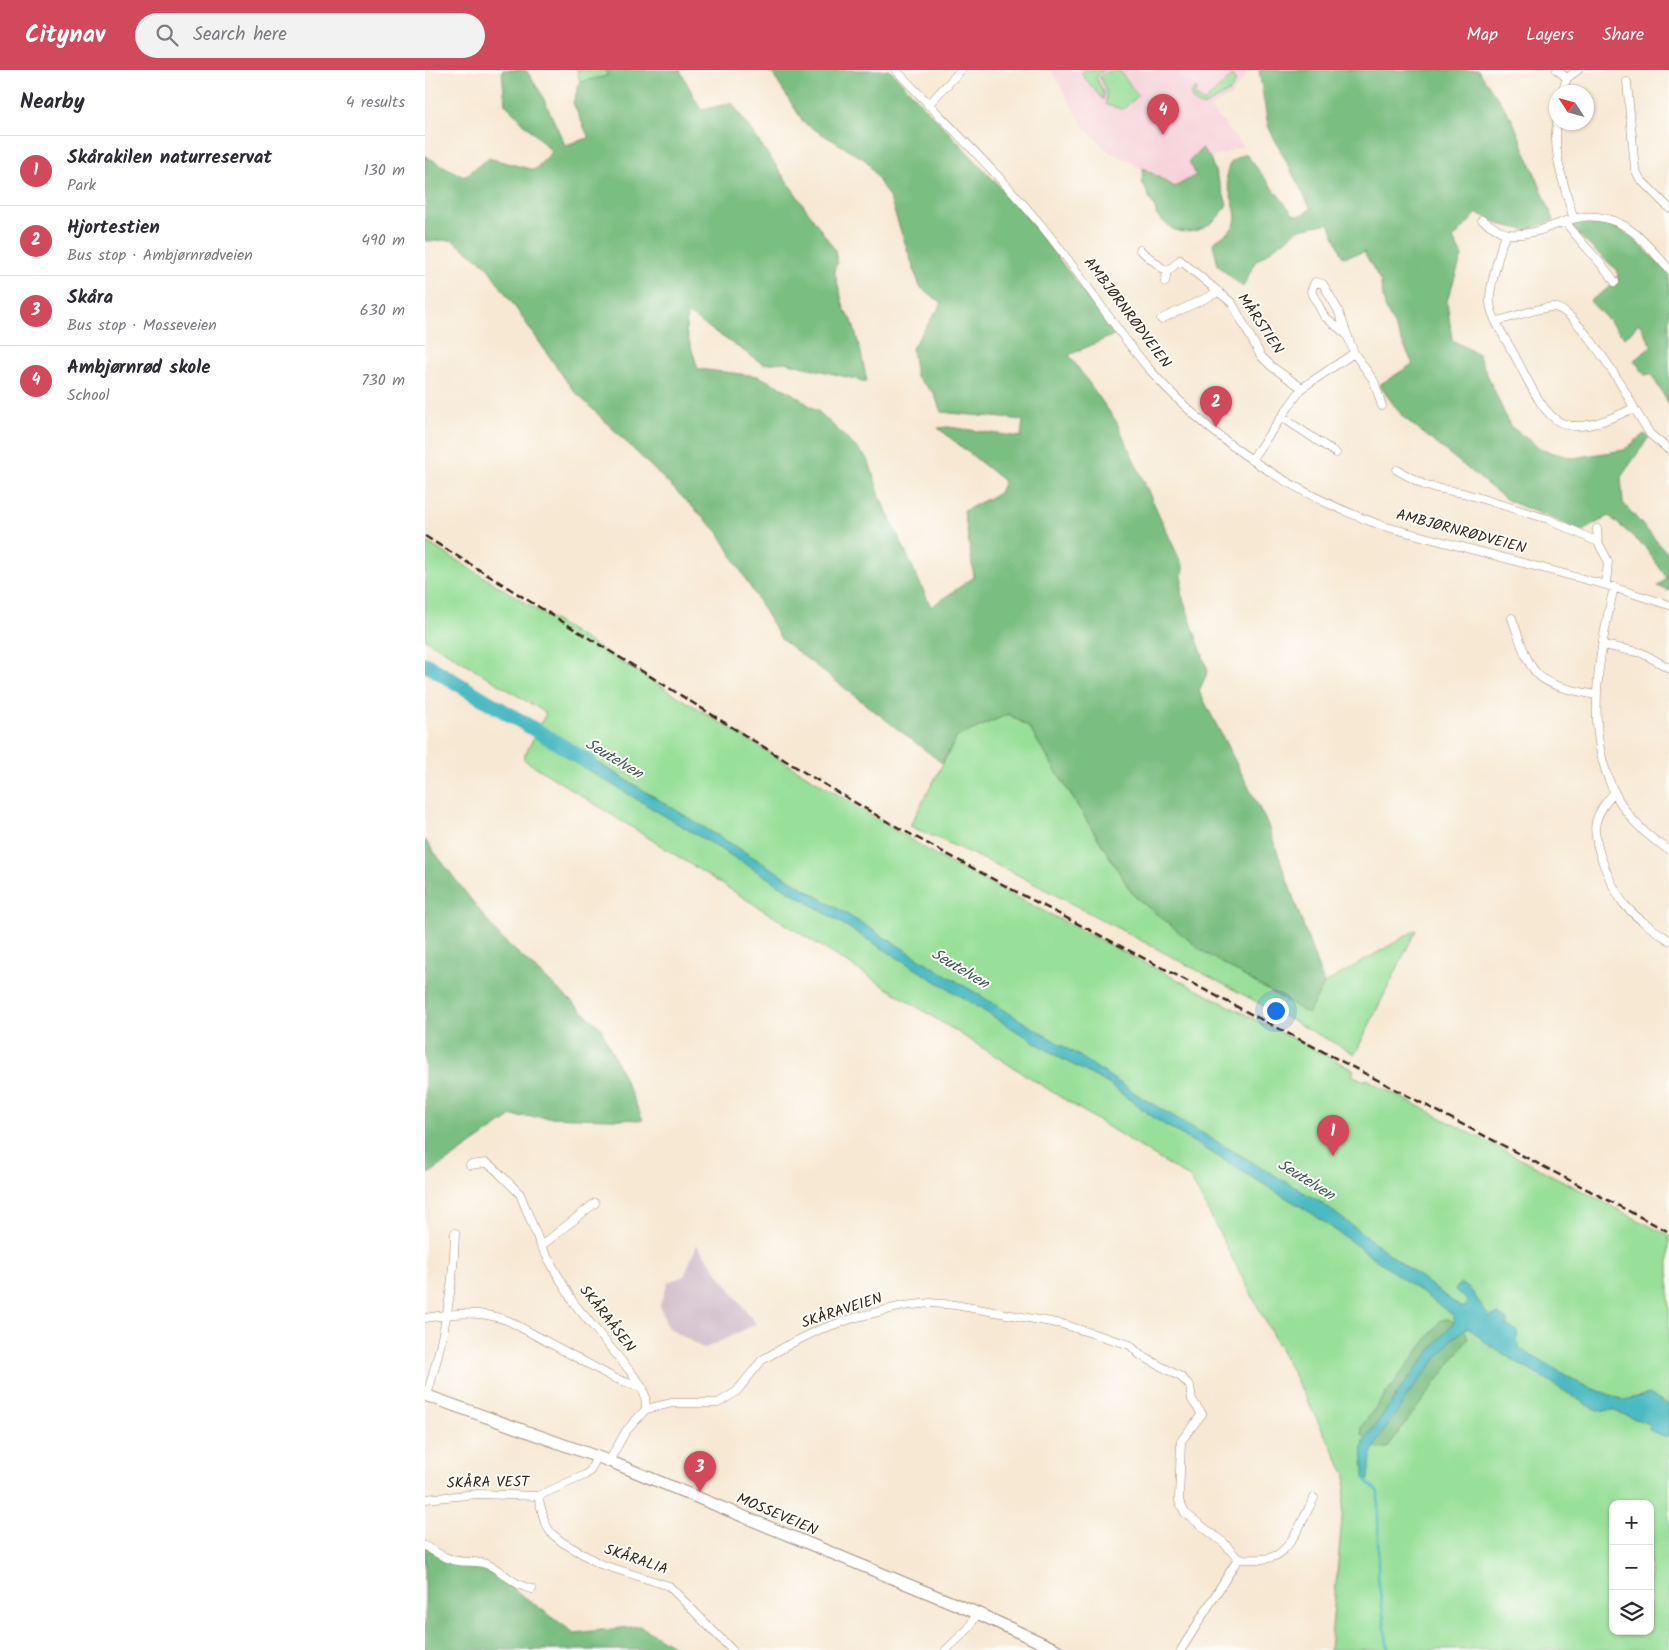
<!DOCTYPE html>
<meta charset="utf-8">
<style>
:root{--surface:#fff;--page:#f2f2f3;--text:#2b2b33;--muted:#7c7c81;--line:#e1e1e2;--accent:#d1495b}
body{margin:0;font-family:Kalam,sans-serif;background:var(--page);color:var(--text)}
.controls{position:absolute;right:15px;bottom:15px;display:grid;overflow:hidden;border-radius:10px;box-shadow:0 1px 4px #0004}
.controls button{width:45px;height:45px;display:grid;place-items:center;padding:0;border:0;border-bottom:1px solid var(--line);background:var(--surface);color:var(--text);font:25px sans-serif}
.compass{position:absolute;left:1124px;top:15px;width:45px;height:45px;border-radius:50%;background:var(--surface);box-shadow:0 1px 4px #0004;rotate:306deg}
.you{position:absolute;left:850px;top:940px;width:18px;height:18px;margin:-12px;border:4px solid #fff;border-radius:50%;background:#1a73e8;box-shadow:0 0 0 8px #1a73e833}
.badge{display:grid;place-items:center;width:32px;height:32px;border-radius:50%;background:var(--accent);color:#fff;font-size:16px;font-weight:700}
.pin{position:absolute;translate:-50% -41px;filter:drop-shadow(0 1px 2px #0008)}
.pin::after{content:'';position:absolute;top:26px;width:18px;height:15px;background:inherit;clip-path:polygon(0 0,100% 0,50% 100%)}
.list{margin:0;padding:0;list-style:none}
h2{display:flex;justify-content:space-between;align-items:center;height:65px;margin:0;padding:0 20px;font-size:21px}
h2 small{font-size:16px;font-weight:400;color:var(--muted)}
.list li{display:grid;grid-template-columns:32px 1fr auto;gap:15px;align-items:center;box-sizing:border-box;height:70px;padding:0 20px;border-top:1px solid var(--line)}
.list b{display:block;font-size:19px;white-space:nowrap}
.list p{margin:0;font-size:16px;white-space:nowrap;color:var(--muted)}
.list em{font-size:16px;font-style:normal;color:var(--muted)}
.icon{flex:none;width:28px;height:28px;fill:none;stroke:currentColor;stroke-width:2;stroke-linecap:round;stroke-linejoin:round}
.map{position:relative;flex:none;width:1244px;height:1580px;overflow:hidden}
header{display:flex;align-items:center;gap:30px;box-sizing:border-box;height:70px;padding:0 25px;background:var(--accent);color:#fff}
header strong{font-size:24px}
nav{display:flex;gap:28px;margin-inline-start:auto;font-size:18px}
.search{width:350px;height:45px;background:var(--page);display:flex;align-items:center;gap:12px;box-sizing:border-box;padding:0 18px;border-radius:28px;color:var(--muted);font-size:19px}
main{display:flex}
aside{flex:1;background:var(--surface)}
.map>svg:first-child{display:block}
.built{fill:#f6cfd8}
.industrial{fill:#d1bdca}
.green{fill:#98df99;stroke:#6a845c;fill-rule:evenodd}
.forest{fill:#7abe81;stroke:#5a7450}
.water{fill:#4bbac2;stroke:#437270}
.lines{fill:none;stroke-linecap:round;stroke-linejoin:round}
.stream{stroke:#4bbac2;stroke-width:2.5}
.river{stroke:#4bbac2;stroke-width:15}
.minor-casing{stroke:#998978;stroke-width:9}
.highway-casing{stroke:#998978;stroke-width:13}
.minor{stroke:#fff;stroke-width:8}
.highway{stroke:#fff;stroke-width:11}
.rail{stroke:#3b2a1e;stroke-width:2.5;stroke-dasharray:8 4;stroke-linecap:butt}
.labels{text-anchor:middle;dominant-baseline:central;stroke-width:4;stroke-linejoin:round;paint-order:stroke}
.street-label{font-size:15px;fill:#3b2a1e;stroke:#fdfcf7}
.water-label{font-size:16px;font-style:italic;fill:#415c57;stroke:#fdfcf7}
</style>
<header>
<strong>Citynav</strong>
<div class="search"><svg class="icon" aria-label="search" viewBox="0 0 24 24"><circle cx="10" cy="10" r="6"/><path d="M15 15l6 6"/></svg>Search here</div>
<nav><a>Map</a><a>Layers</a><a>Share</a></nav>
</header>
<main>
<aside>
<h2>Nearby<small>4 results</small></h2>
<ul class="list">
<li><span class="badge">1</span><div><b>Skårakilen naturreservat</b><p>Park</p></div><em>130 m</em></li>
<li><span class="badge">2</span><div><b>Hjortestien</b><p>Bus stop · Ambjørnrødveien</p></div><em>490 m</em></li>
<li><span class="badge">3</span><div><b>Skåra</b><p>Bus stop · Mosseveien</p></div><em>630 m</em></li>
<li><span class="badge">4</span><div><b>Ambjørnrød skole</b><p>School</p></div><em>730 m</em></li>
</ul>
</aside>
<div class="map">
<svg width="1244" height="1580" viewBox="0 0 1244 1580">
<rect width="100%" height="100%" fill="#fdfcf7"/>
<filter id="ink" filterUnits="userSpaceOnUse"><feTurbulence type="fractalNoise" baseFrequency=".02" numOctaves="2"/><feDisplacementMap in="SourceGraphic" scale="10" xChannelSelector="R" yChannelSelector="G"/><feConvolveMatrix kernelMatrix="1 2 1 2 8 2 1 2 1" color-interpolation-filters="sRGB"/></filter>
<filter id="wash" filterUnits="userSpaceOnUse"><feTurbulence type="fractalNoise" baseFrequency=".0096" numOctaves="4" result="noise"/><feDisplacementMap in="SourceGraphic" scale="20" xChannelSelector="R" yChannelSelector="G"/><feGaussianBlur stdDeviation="1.12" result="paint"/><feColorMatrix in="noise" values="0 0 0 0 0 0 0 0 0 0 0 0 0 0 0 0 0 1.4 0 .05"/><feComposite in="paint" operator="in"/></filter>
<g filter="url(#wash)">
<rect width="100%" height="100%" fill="#f7e8d3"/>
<path class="built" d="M626,0H824L806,26L785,38L818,76L785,88L777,78L771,105L749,117L701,89L685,83L657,54Z"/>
<path class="industrial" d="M272,1175L331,1254L279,1279L242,1257L235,1235L243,1212L259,1206Z"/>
<path class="green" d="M152,0H181L182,6L155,12Z
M659,0H678L671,8L678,21V30L656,3Z
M687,0H694L713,26L698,39L681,35V21L675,7L680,2L683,3Z
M806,7H808L811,12L804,22L778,36C770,36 766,30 766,23L771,18L772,20L769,24L778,33Z
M0,471L519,790L929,1000L927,1005L939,1011L941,1009L1244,1166V1580H905L921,1405L766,1109L98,689L121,643L0,569ZM1188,1434H1225V1561H1188Z
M583,644L603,656L709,826L883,943L899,914L991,860L930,984L587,802L485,756L532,667Z"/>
<path class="forest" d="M77,0H101L116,23L140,75L164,68L148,33L155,12L182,6L181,0H255L276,40L307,33L410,180L412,193L409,200L420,242L427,250L436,283L442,312L360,292L338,294L262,243L261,261L273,299L333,306L365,322L394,342L443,389L456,429L506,537L549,507L539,441L574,423L579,411L513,358L523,357L596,367L598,350L516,342L509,323L491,307L487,278L517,233L495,217L465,129L442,91L379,53L345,0H465L595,138L691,264L644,285L691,351L758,497L756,523L783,601L774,621L842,753L899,914L883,944L780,883L709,826L603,656L583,644L532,667L517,693L356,569L293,462L147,319L60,194L27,170L0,171V86L39,107L63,88L109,100L127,82L80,34Z
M834,0H1053L1087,49L1129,150L1101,160L1077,155L1052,143L1028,169L1037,186L1022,231L1027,270L1053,284L1085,356L1117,380L1148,388L1199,380L1219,364L1224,367L1196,407L1198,433L1244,485V521L1233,516L1242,508L1219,476L1184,446L1157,461L1082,430L978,347L954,315L988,294L960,237L955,210L939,182L918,187L904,153L875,159L830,192L818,217L793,196L788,173C794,168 806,162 809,155C819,136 780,96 821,84L868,144L874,146L886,139L843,56Z
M777,78L785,88L802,134C793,153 771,167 750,160C743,157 736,149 731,145V141L717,112L718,98L750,117L771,105L764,91Z
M1164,150C1201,154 1219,179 1244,204V334L1226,304L1220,305L1209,290L1227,276L1214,253L1200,268L1165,231L1192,212L1193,201C1177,186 1158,172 1145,154Z
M0,770L75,867L176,958L218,1050L87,1046L5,1103H0Z
M1024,1249L1041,1262L1043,1269L962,1378H953L937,1365L936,1357L1016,1250Z
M0,1469L7,1481L61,1499L149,1563L215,1556L254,1580H0Z"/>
<path class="water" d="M149,678L651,984L719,1029L897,1133L1035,1237H1041L1042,1230L1030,1220L1035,1213L1046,1220L1064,1247L1073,1244L1082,1250V1256L1092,1261L1093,1278L1158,1315L1199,1330L1224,1324L1244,1335V1368L1224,1360V1354L1187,1340L1172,1341L1062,1274L1043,1257L1027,1269L986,1321L955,1367L946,1386L944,1409L939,1408C940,1395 935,1384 939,1371L984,1308L1029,1252V1246L888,1144L732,1050L682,1013L637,989L317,792L141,687Z"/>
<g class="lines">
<path class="stream" d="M940,1409L953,1422V1508L963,1580"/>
<path class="river" d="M0,594L164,692"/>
</g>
</g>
<g filter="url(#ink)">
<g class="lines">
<defs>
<path id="minor" d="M471,0C521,53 574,104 620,160C657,205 687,256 725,300C788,371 868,424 958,456L1181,515L1244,535
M1132,0L1142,8L1137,22
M1142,8L1153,0
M1202,12L1210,99L1215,109L1244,138
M503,35L536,0
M1132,52C1127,84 1140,117 1148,147
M1057,150C1064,154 1075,163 1084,164C1126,168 1149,131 1196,154C1215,164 1230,184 1244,199
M1140,151C1155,173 1175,190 1190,212
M715,180L742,202L755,190L807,233L836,286L846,296L877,318
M740,212L742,202
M736,249L794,222
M1072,251C1086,248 1115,237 1128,237C1150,237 1199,318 1209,338C1133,374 1126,356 1091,288C1083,272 1067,251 1065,233C1063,220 1074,187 1077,173L1082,164
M929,283L949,311L957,336
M1209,338L1225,364L1244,380
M857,347L911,383
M826,390L877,318L929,283L913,240L898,214L890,212L886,221L899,246L921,264
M972,400L1001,416L1038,423L1123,449L1173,472
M1172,459L1173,472L1183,491L1181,515
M1189,517C1168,609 1148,722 1244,780
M1087,548C1108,608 1107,613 1171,625
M1178,575L1217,583L1244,598
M1189,723C1181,732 1174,740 1171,752C1166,772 1187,818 1199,834C1211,848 1229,860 1244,870
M45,1095L61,1093L70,1099L95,1124L116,1176L148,1232L214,1312L220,1325L221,1339
M116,1176L170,1133
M0,1248C30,1243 55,1240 84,1251L189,1308L218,1318
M2,1325C18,1272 29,1219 30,1163
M184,1391L201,1361L221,1339L247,1333H293L311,1322L337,1290L367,1273L396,1259L432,1247L478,1236L505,1233L530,1235L637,1254L705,1275L715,1285L756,1307L765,1316L767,1330L777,1344L756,1371L754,1431L760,1443L799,1473L813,1489L756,1580
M113,1426L120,1453L126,1463L137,1472L175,1494L244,1516L307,1580
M0,1429L53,1424L113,1426L160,1405L165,1401L172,1387
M0,1476C10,1482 20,1489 32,1491C45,1493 54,1490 66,1496C81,1504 90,1516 107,1519
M813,1489C825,1489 841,1491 852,1485C867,1477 881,1443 889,1428
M521,1580L544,1558L552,1543"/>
<path id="highway" d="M0,1325L184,1391L552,1543L632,1580"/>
</defs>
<use href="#minor" class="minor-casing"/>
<use href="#highway" class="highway-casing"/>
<use href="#minor" class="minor"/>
<use href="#highway" class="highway"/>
<path class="rail" d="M0,466L382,704L463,752L588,820L1244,1162"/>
</g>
</g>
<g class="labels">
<g class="street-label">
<text transform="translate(702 243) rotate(53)">AMBJØRNRØDVEIEN</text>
<text transform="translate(835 254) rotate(56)">MÅRSTIEN</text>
<text transform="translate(1036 462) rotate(15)">AMBJØRNRØDVEIEN</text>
<text transform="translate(417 1241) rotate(-18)">SKÅRAVEIEN</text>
<text transform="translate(182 1249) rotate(52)">SKÅRAÅSEN</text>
<text transform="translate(63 1413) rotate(-1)">SKÅRA VEST</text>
<text transform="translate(352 1445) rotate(23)">MOSSEVEIEN</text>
<text transform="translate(211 1490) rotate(19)">SKÅRALIA</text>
</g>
<g class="water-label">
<text transform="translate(189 689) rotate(31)">Seutelven</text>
<text transform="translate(535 899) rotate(31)">Seutelven</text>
<text transform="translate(881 1110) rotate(32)">Seutelven</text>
</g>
</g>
</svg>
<div class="controls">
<button>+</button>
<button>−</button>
<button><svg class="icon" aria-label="layers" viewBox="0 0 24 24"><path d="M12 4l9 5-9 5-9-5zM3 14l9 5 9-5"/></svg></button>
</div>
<svg class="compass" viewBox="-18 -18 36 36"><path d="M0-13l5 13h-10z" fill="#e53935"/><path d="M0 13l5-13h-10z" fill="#7c7c81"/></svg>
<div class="you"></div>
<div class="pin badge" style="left:908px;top:1086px">1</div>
<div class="pin badge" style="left:791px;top:357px">2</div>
<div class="pin badge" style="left:275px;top:1422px">3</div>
<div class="pin badge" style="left:738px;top:65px">4</div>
</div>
</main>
